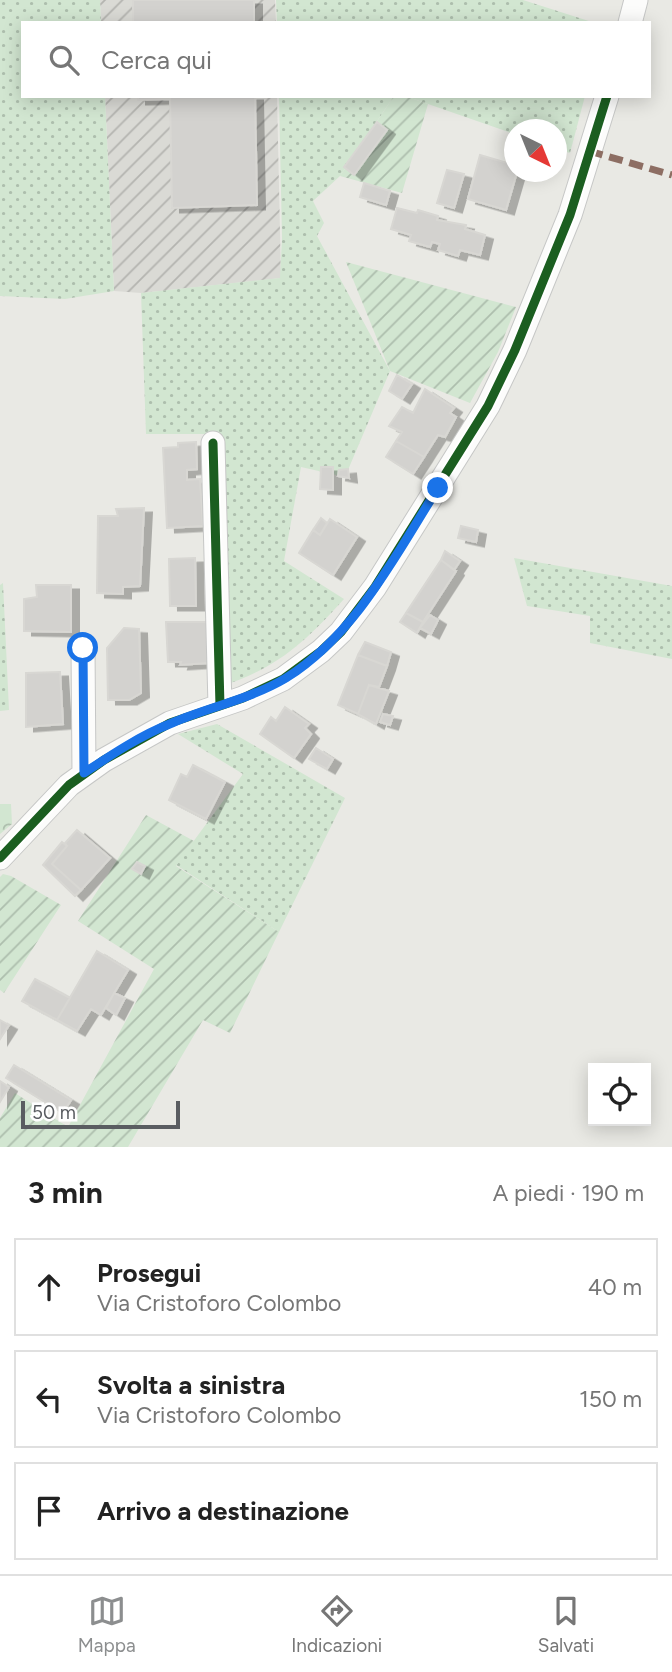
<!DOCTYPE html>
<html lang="it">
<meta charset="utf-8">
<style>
:root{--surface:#fff;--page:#f2f2f2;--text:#222;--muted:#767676;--line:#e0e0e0;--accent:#8c8e8f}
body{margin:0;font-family:Figtree,sans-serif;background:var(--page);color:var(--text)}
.controls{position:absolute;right:21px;bottom:21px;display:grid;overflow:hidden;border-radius:0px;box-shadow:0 4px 18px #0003}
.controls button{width:63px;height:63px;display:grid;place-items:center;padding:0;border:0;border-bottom:2px solid var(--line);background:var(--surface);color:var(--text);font:35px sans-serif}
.compass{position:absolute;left:504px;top:119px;width:63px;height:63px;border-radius:50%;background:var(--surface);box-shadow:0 4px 18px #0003;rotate:137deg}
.scale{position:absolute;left:21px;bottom:18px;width:159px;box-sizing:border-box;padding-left:7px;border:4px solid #5a5d61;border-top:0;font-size:19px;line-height:24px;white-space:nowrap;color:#5a5d61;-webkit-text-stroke:5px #fff;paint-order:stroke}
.stop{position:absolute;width:21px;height:21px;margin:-16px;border:5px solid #1a73e8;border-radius:50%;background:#fff}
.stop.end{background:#1a73e8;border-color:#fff;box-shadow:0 2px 7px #0008}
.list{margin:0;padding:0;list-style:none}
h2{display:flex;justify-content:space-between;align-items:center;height:91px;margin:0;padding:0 28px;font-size:30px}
h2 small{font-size:23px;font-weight:400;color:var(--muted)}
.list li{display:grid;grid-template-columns:46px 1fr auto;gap:21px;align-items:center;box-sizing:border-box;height:98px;margin:0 14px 14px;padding:0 14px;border:2px solid var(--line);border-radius:0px}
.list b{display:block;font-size:26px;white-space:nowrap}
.list p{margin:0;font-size:23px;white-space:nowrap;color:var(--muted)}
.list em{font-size:23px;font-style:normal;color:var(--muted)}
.icon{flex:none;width:38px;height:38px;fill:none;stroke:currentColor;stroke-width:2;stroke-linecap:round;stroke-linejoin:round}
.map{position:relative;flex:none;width:672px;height:1147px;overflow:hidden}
.search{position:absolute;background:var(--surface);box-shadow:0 4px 18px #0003;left:21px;right:21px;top:21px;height:77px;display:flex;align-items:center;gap:18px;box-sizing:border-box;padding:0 24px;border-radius:0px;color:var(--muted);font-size:26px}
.sheet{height:427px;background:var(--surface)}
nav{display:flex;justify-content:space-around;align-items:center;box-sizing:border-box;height:98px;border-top:2px solid var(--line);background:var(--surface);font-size:19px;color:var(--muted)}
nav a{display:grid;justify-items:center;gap:4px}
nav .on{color:var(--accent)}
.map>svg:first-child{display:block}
.industrial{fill:url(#industrial-furrows)}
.grass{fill:url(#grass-dots)}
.forest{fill:url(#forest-crowns)}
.garden{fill:url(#garden-furrows)}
.building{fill:#d3d2cf;stroke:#d8d7d3;stroke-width:2;filter:url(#shadow)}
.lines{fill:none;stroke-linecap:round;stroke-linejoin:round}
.street-casing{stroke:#c6c7c6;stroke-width:25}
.street{stroke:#fcfcfb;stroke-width:23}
.quiet{stroke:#8d6e63;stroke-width:7;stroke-dasharray:14 7;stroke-linecap:butt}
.cycleway-casing{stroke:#fff;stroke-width:13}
.cycleway{stroke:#1b5e20;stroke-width:9}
.route{stroke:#1a73e8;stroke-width:9}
</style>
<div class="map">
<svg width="672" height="1147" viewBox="0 0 672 1147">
<defs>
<pattern id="industrial-furrows" width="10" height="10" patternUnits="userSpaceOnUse" patternTransform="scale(1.75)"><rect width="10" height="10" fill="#dadad5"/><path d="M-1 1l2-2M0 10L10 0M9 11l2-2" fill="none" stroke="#b4b4b0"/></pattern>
<pattern id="grass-dots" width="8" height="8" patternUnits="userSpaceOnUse" patternTransform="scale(1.75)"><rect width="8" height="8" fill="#d2e6d1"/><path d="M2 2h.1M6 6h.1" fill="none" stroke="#adbead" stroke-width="1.8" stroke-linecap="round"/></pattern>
<pattern id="forest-crowns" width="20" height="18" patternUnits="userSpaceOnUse" patternTransform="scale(1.75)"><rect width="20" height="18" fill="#d2e6d1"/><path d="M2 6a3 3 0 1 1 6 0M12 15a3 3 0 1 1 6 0" fill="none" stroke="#adbead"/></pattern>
<pattern id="garden-furrows" width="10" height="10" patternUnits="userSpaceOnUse" patternTransform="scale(1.75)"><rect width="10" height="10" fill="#d2e6d1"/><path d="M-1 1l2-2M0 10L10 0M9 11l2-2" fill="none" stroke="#adbead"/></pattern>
<filter id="shadow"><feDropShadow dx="8" dy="4.5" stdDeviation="0" flood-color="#0004"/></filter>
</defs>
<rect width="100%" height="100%" fill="#e9e9e4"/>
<path class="industrial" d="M100,0H275L276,23H101Z
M105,96H277L281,278L141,293L114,291Z"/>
<path class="grass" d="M0,0H100L101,23H23V96H105L114,291L65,299L0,296Z
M276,0H523L595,23H277Z
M279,96H394L340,176L313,201L324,223L317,236L390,371L345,477L301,467L284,561L344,599C305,642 279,667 222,686L219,434H146L141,293L280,278L282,238Z
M405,96H585L570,153L557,149L556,130H514V134Z
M514,558L672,586V659L590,643V616L527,606Z
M3,583L9,710L0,711V585Z
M217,724L345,798L279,932L176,865L243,774L178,734Z"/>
<path class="forest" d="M0,804H11L12,824L0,834Z"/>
<path class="garden" d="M394,96H405L428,104L402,193L340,176Z
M346,262L516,307L498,352L470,403L390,371Z
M146,815L194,841L176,866L279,932L230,1033L203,1020L128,1147H0V1118L15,1093L68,1127L154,969L78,921Z
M3,874L11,876L61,905L4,993L0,990V877Z"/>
<path class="building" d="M133,0H254V23H133Z
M138,96H170V99L138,100Z
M170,96H255L257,205L172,208Z
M377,122L387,130L354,175L344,167Z
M480,155L514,165V172H517L506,210L468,199Z
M447,170L464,174L454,208L437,203Z
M364,183L390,191L386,205L360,197Z
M397,208L417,213L418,210L438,216L437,220L466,225L465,229L485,235L480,255L460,250L458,256L438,250L440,244L432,242L430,247L409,241L411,235L391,229Z
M397,375L412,384L402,399L389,391Z
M425,389L454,408L450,413L456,417L445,437L438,435L424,457L396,441L402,432L389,426L402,407L413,413Z
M396,441L424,457L413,474L386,457Z
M196,442L197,469L187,470V480L200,479L203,526L167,528L163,448L178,447V443Z
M321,467H333V490L320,489Z
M348,469L349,478L338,476L339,470Z
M144,508L140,586L123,587V594L97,593L98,516H118L116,509Z
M321,518L327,523L320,535L313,530Z
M330,519L357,537L333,575L299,553L313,530L320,535Z
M461,526L478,530L476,542L458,538Z
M445,551L460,561L454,570L441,560Z
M195,558L196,606H170L169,559Z
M441,560L456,571L423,622L406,613Z
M36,585H71V632L24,631V599L37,597Z
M406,613L423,622L417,633L400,622Z
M430,615L438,620L431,634L420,628Z
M166,622H207L208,663L180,665L181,662H168Z
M124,628L139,629L141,693L129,700H108L107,648Z
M365,642L391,652L387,666L358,655Z
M358,655L387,666L379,687L369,685L358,714L338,705Z
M60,672L63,724L26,727V673Z
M369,685L389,691L376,724L358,714Z
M285,707L309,724L305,728L311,734L294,758L260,734L271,717L276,721Z
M383,714L393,716L390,725L380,722Z
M316,748L333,759L327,769L309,759Z
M193,765L225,782L206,819L169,800L181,774L187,777Z
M77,830L110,858L81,890L52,864L67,846L65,843Z
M62,842L67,846L52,864L81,890L75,896L43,865Z
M137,862L145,866L141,874L132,869Z
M97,951L128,970L101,1015L91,1009L77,1031L57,1020Z
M35,979L70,998L57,1020L22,1001Z
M114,993L125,998L116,1015L106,1008Z
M0,1020L9,1025L0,1039Z
M14,1065L71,1100L63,1113L6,1078Z
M0,1081L9,1087L0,1102Z"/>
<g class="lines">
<defs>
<path id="street" d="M630,23L636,0
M213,443L220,706
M83,648L84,773
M0,858L69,785L104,760L170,723L243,698L283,679L321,651L341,632L375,587L488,406L515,350L570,215L607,96"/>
</defs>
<use href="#street" class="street-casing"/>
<use href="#street" class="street"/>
<path class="quiet" d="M589,151L672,175"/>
<defs>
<path id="cycleway" d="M213,443L220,706
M0,858L69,785L104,760L170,723L243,698L283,679L321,651L341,632L375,587L488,406L515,350L570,215L607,96"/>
</defs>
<use href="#cycleway" class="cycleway-casing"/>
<use href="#cycleway" class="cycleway"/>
</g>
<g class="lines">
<path class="route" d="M83,648L84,773C111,755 141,735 172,723C209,707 251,699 286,678C356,634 395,556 438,488"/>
</g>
</svg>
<div class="controls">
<button><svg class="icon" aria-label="locate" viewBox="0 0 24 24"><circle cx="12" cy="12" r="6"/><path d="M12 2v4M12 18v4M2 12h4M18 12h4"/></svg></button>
</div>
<svg class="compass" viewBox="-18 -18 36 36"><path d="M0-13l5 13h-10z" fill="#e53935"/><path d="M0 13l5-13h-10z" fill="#767676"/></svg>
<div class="scale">50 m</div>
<div class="stop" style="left:83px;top:648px"></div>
<div class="stop end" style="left:438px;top:488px"></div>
<div class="search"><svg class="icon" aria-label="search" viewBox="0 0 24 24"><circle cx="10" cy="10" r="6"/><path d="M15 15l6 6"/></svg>Cerca qui</div>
</div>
<section class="sheet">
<h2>3 min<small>A piedi · 190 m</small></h2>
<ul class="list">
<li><svg class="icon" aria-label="ahead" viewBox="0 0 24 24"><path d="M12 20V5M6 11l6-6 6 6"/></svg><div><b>Prosegui</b><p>Via Cristoforo Colombo</p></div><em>40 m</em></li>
<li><svg class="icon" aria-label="left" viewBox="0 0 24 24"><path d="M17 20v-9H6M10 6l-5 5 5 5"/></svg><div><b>Svolta a sinistra</b><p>Via Cristoforo Colombo</p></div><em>150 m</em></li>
<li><svg class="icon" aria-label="arrive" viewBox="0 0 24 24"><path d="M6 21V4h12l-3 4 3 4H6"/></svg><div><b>Arrivo a destinazione</b></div></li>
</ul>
</section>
<nav>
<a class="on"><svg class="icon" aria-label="map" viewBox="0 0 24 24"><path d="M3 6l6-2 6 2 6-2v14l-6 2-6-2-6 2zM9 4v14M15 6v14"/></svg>Mappa</a>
<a><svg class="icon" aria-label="directions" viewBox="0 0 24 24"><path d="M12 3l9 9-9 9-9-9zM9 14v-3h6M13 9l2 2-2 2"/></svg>Indicazioni</a>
<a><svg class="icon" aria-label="saved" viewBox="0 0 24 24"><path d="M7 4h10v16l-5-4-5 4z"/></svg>Salvati</a>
</nav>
